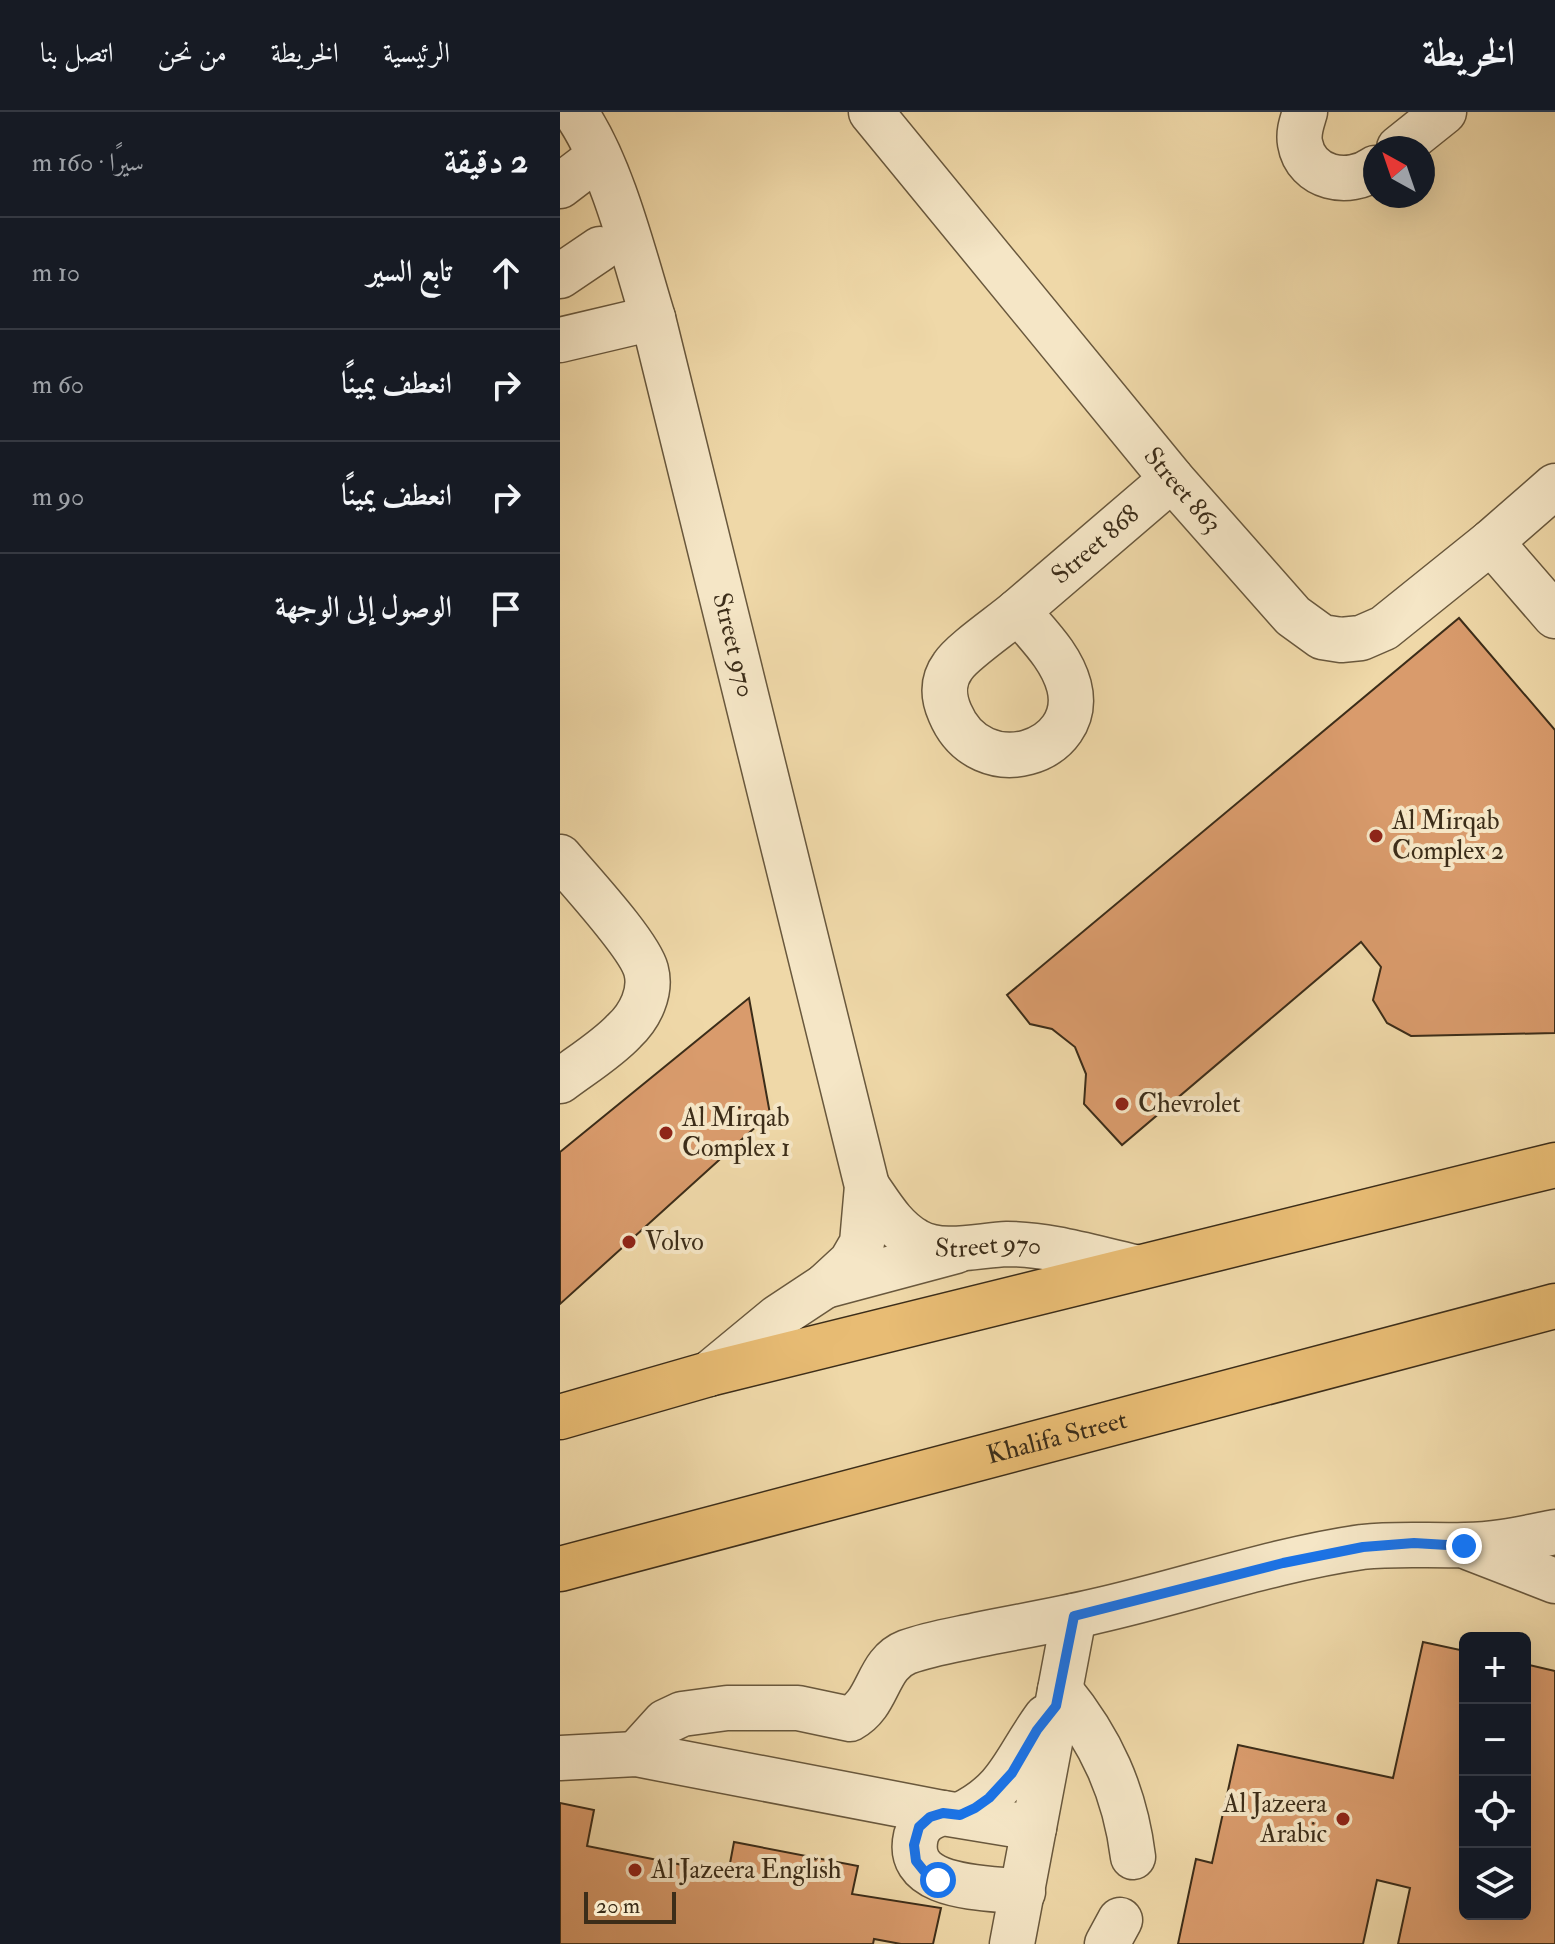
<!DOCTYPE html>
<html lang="ar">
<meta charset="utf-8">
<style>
:root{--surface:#171b24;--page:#20242c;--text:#f1f3f6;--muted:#9ea1a6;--line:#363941}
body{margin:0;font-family:"IM FELL Double Pica",Amiri,serif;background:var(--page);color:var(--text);direction:rtl}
.controls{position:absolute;right:24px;bottom:24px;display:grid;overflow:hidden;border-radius:12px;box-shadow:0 8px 32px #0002}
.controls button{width:72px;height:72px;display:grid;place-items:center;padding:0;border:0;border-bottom:2px solid var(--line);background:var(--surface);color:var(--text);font:40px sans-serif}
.compass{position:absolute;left:803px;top:24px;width:72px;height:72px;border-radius:50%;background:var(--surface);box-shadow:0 8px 32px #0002;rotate:320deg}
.scale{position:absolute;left:24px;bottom:20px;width:92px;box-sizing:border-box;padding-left:8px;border:4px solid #3c2d19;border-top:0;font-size:22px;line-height:28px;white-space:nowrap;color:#3c2d19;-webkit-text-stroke:6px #f5e6c6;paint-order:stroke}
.stop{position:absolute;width:24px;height:24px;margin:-18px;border:6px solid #1a73e8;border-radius:50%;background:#fff}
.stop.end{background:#1a73e8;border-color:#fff;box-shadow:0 2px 8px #0008}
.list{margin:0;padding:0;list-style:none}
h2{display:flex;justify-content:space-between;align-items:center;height:104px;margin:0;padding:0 32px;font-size:34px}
h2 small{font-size:26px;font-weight:400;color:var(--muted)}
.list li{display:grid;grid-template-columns:52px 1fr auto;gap:24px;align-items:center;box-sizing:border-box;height:112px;padding:0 32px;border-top:2px solid var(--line)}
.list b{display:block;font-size:30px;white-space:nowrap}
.list em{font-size:26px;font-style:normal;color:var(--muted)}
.icon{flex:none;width:44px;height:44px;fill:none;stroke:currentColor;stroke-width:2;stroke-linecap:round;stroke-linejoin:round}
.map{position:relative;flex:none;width:995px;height:1832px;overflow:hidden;direction:ltr}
header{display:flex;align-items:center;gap:48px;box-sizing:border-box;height:112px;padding:0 40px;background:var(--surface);border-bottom:2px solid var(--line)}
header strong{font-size:38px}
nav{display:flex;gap:44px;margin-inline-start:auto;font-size:28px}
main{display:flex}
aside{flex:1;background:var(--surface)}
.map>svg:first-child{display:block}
.building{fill:#d99b6c;stroke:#3c2d19;stroke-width:2}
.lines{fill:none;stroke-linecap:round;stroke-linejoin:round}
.minor-casing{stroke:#69583d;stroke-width:47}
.major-casing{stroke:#3c2d19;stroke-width:47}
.minor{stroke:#f5e6c6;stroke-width:44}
.major{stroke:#e8bc74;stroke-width:44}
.route{stroke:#1a73e8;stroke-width:10}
.poi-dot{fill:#8f2418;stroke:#f5e6c6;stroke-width:3}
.labels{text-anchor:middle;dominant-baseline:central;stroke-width:8;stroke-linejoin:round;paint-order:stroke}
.street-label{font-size:26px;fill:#3c2d19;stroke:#f5e6c6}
.poi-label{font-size:26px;fill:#3c2d19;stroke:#f5e6c6;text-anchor:start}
</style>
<header>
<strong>الخريطة</strong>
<nav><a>الرئيسية</a><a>الخريطة</a><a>من نحن</a><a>اتصل بنا</a></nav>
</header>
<main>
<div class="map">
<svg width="995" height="1832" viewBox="0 0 995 1832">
<rect width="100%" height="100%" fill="#efd8a8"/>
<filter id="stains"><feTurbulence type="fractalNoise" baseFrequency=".0025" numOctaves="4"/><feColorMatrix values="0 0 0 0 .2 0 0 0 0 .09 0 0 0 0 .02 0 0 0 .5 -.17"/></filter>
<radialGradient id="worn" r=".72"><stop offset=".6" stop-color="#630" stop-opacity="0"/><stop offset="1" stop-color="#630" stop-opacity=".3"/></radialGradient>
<path class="building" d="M899,506L995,618V921L851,924L827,911L813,888L821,855L801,830L562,1033L524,992L526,962L515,935L492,917L470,912L447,883Z
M189,886L210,1002L0,1192V1040Z
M863,1530L905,1539V1802H965V1552L995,1559V1832H838L850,1776L817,1768L803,1832H618L636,1747L652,1751L678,1633L833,1666Z
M0,1691L34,1698L27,1734L168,1762L174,1730L298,1754L292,1782L381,1796L373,1832H341L314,1827L313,1832H0Z"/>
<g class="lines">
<defs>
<g id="minor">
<path id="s1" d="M15,0C52,53 74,144 93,206L307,1074L302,1131L291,1150L265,1174L218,1205L149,1262"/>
<path id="s2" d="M311,0L612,367L733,504L762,525L781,528L801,526L824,516L931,430L995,374"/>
<path d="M745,0C742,10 738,20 740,31C746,67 789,75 815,56"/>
<path d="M839,36L884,0"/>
<path d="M0,74L38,45"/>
<path d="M0,164L40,137"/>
<path d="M0,228L93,206"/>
<path d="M931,430L995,504"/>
<path d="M458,499C477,522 501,544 509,574C526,641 421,675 390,601C383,585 382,569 393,554C402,540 443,512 458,499Z"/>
<path id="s3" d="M458,499L612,367"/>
<path d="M0,745C20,769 79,832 86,858C92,880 80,904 64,919C46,938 21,953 0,969"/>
<path id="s4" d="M307,1074C321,1094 334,1117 356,1129C382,1144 419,1133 447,1132C490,1132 534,1146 575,1155"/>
<path d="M265,1174L396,1139"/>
<path d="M910,1436L995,1469"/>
<path d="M500,1578C541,1628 565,1680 573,1745"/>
<path d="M76,1642L105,1610L122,1602L167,1596H238L290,1607C320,1591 316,1552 347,1540C369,1532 394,1528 417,1523C457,1515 497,1508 536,1499C625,1479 712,1448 802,1435C837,1431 870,1434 905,1433C936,1433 965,1426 995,1420"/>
<path d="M0,1646L76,1642L383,1701"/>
<path d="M400,1703C450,1679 455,1647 486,1605"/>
<path d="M463,1780C428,1775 343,1779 356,1724C360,1710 370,1705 383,1701L474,1716"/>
<path d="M452,1832L514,1504"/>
<path d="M547,1832L560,1808"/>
</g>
<g id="major">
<path d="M0,1305L149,1262L995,1053"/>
<path id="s5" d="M0,1457L995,1194"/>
</g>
</defs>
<use href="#minor" class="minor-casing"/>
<use href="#major" class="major-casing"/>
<use href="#minor" class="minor"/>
<use href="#major" class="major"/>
</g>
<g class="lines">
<path class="route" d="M378,1768L364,1759L356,1749L354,1733L359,1715L370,1705L383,1701L400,1703L415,1696L429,1686L452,1661L477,1618L496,1594L514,1504L723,1451L803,1435L854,1431L904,1434"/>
</g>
<g class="poi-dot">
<circle cx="816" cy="724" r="8"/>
<circle cx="562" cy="992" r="8"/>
<circle cx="106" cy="1021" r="8"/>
<circle cx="69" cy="1130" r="8"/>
<circle cx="783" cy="1707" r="8"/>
<circle cx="75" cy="1758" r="8"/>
</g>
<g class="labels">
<g class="street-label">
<text stroke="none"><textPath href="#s2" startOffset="490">Street 863</textPath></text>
<text stroke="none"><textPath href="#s3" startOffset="102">Street 868</textPath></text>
<text stroke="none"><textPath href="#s1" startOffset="558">Street 970</textPath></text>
<text stroke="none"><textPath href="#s4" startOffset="148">Street 970</textPath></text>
<text stroke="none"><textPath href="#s5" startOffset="514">Khalifa Street</textPath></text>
</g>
<g class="poi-label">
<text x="832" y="709">Al Mirqab<tspan x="832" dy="30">Complex 2</tspan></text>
<text x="578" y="992">Chevrolet</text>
<text x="122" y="1006">Al Mirqab<tspan x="122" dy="30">Complex 1</tspan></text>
<text x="85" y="1130">Volvo</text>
<text x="767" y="1692" text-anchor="end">Al Jazeera<tspan x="767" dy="30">Arabic</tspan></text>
<text x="91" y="1758">Al Jazeera English</text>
</g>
</g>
<rect width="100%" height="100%" filter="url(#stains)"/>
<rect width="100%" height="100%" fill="url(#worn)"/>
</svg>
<div class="controls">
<button>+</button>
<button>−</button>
<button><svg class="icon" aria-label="locate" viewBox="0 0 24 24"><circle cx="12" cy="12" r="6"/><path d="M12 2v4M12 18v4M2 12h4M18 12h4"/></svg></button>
<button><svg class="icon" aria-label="layers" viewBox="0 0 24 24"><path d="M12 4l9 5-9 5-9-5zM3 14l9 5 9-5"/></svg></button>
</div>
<svg class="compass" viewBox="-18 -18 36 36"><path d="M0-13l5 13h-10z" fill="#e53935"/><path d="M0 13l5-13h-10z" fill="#9ea1a6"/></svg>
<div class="scale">20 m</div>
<div class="stop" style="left:378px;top:1768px"></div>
<div class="stop end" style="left:904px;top:1434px"></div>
</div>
<aside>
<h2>2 دقيقة<small>سيرًا · 160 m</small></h2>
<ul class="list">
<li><svg class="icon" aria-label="ahead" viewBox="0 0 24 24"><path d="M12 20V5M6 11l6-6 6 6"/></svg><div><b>تابع السير</b></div><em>10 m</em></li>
<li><svg class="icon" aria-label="right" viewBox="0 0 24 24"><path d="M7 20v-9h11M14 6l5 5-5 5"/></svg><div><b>انعطف يمينًا</b></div><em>60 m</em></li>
<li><svg class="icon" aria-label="right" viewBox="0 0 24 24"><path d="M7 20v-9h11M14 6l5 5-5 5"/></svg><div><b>انعطف يمينًا</b></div><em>90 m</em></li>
<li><svg class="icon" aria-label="arrive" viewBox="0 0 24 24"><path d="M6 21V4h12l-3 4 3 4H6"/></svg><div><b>الوصول إلى الوجهة</b></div></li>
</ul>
</aside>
</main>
